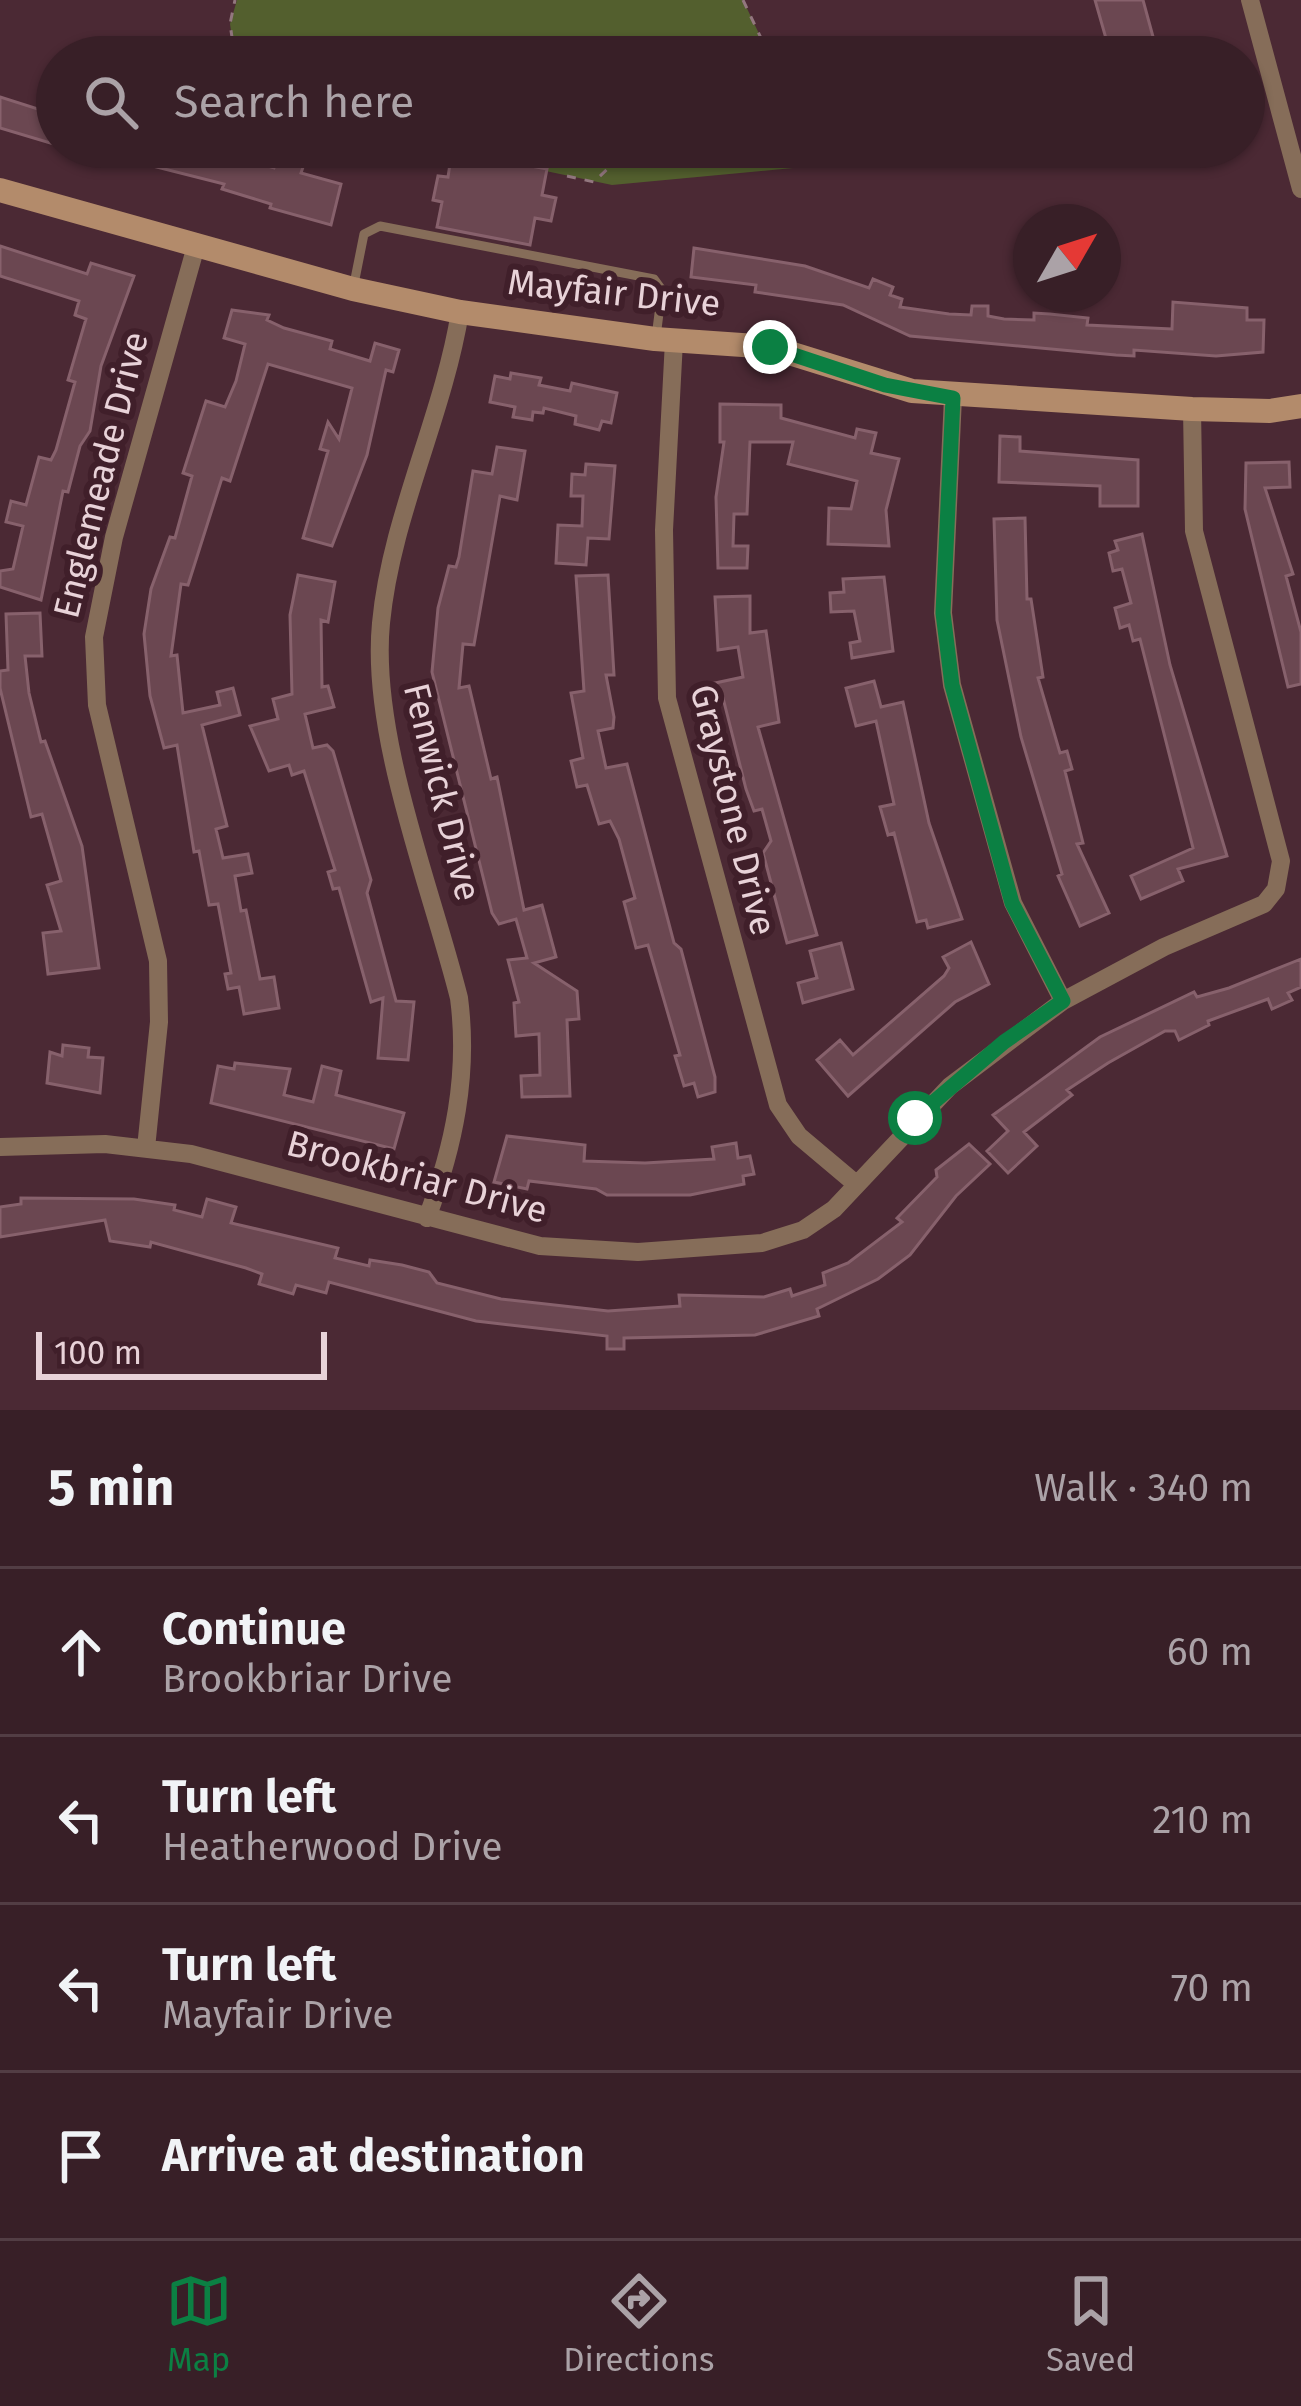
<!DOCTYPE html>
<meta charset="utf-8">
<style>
:root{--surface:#381f27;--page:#3f272f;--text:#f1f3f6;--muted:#aba2a7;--line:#523d44;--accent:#0b8043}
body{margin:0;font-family:"Fira Sans",sans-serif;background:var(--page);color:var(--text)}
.compass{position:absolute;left:1013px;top:204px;width:108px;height:108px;border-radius:50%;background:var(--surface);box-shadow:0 3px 9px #0004;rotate:51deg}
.scale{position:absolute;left:36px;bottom:30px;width:291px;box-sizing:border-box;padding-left:12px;border:6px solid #e8d2d8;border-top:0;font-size:33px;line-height:42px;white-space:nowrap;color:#e8d2d8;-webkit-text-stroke:9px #401f2a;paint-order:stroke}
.stop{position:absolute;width:36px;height:36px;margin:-27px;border:9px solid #0b8043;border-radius:50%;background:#fff}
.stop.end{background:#0b8043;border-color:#fff;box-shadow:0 3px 12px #0008}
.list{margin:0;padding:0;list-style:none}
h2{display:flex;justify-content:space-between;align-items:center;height:156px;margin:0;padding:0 48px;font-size:51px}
h2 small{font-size:39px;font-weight:400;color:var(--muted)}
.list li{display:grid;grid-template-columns:78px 1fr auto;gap:36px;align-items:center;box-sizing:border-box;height:168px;padding:0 48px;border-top:3px solid var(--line)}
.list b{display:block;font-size:45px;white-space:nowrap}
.list p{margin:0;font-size:39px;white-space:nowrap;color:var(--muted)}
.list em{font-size:39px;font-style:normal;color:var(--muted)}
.icon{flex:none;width:66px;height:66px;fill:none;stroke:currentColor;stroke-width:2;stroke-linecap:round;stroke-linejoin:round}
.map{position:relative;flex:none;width:1301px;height:1410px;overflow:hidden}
.search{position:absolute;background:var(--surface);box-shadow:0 3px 9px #0004;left:36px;right:36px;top:36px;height:132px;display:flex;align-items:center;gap:30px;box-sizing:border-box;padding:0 42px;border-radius:66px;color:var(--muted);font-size:45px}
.sheet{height:828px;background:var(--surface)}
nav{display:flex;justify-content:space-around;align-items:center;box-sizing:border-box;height:168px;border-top:3px solid var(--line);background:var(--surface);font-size:33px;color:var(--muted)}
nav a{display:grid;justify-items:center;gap:6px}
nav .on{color:var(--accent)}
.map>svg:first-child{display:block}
.green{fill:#535f2e}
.building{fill:#6b4751;stroke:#87616c;stroke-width:3}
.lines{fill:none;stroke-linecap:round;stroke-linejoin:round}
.path{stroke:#93777f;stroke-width:3;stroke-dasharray:9 9;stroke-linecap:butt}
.lane{stroke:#866d59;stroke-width:9}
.street{stroke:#866d59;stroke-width:18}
.secondary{stroke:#b38b6b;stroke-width:24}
.route{stroke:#0b8043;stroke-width:15}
.labels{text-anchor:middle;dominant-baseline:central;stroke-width:12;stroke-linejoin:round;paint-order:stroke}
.street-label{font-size:36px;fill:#e8d2d8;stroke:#401f2a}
</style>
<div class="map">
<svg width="1301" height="1410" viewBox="0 0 1301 1410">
<rect width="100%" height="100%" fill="#4b2934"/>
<path class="green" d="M237,0H743L770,57H235L230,24Z
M432,147H808L814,166L612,185Z"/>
<path class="building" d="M1095,0H1143L1155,44L1111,56Z
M0,97L57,115V145L0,128Z
M82,147H205L274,168L278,157L304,164L301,173L341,184L331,225L270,208L271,204L222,189L224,184L133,161L131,166Z
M452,151L547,169L542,195L556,198L551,221L535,218L530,245L437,227L442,202L433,200L438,176L448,177Z
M0,246L87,274L91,263L134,276L101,366L90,431L80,446L68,492L63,491L41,600L0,587V571L13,569L23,526L6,522L11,501L26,505L39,457L51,460L56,450L75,382L68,380L86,319L75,315L79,301L0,276Z
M694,248L805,266L869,288L873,279L893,287L890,295L902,299L900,307L949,314L971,315L972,306H988V316L1004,319L1034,320V313L1050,314L1088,318L1087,325L1172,329L1173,302L1247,308V320H1264L1263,352L1216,356L1134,350V356L1116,355L910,336L843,305L755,292L756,285L691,277Z
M232,310L269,315L267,320L284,328L332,341L330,349L370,361L375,343L399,350L393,372L386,370L367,455L332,546L303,538L328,451L320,449L328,422L339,439L352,388L268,364L230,481L222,478L188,585L181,584L171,656L177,655L183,713L220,705L217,692L233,688L240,715L202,725L227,826L216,829L223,858L248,854L252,873L235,876L241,911L246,910L260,979L274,977L279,1008L244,1014L239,987L228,989L225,974L231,973L218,904L209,905L199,851L194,852L177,745L164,748L150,696L144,634L151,589L170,537L175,538L192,476L183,473L206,401L225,407L236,381L245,344L224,338Z
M511,373L541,378L539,385L570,391L572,383L617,393L611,423L602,421L599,430L575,424L576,416L544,408L543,413L533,412L532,420L513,417L515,407L490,402L495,376L510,379Z
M720,404L781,405V418L855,438L857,429L876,433L871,453L899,459L886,510L889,546L828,544L829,508L851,509L857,481L788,464L793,442H750L747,514H734L733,546H748L747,568H718L716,497L724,442H720Z
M1000,436L1020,437V451L1138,460V506H1100V486L999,482Z
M497,447L525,451L517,500L500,496L474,645L463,644L459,688L469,686L491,779L497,777L524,910L542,905L556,957L534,963L577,991L579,1019L567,1020L570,1096L522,1097L521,1076L540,1075L539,1034L516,1036L514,1003L519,1002L508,960L527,958L516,919L499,924L492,913L432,672L438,608L449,566L456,567L459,557L473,471L492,474Z
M1289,462L1290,487L1265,488L1293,574L1286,576L1301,632V684L1288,687L1245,509L1246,463Z
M586,464L615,466L609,539L588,538L586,565L556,563L558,525L582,526L583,496H571L572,474L585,475Z
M1025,518L1027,599H1031L1043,677L1038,678L1060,753L1067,751L1072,769L1065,771L1083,843L1077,844L1109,913L1080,926L1058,876L1062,874L1021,737L997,620L994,519Z
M1142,534L1170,665L1227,856L1178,869L1183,881L1141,899L1131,876L1193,848L1140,639L1133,641L1129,625L1120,628L1115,608L1131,603L1122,569L1113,571L1109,553L1118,550L1115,541Z
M298,575L335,582L328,622L321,620L322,687L328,686L334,707L305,714L313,748L327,745L333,751L371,880L367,893L396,1001L414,1002L408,1060L378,1058L383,998L371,1002L339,888L333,889L328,872L335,870L304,771L292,775L289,765L269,771L250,726L278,719L273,699L292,694L290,615Z
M608,575L614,675H606L614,717L613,728L598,731L606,768L627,764L674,943L681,949L715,1077V1092L698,1097L694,1083L684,1086L675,1056L680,1055L648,945L636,948L624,902L635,898L619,839L610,821L599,824L587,785L577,787L571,761L583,758L571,693L584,691L576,576Z
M884,577L893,651L852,658L850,643L860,641L854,611L831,612L830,593L844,592L843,579Z
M750,596V633L766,631L779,722L758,727L817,935L787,943L763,853L771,841L762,809L754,811L746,789L723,698L710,701L706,685L743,677L738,647L718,650L715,597Z
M40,613L42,656H25L29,693L41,742L45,741L82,846L99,968L48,974L43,933L61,931L47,885L61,881L42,814L31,817L0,688V671L8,670L6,614Z
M874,681L881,707L903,702L929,823L962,919L928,928L926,920L917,922L894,833L888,835L880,807L894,804L876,721L856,726L846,688Z
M971,942L989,984L955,1002L848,1096L817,1060L840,1040L853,1055L944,976L949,968L943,957Z
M841,943L853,989L803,1003L798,983L817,978L810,951Z
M1301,959V987L1288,993L1292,1000L1272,1009L1268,999L1208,1021L1209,1025L1179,1040L1175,1031H1165L1108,1063L1067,1090L1072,1095L1024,1132L1037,1146L1008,1173L987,1151L1008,1131L993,1115L1100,1037L1194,992L1197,997L1229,988Z
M63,1045L89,1048L88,1057L103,1058L100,1093L47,1083L50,1052L62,1056Z
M235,1063L290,1069L284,1095L313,1102L322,1066L341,1071L336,1095L404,1113L394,1149L211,1103L218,1066L234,1069Z
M507,1136L585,1145L584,1161L645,1163L714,1159L712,1147L736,1143L738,1158L750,1156L754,1174L743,1176L744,1184L690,1195H607L596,1189L529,1181L527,1189L494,1182Z
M969,1144L990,1164L956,1196L910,1255L878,1279L817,1309L819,1316L755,1335L624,1338V1349H607V1336L476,1321L329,1282L326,1293L296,1285L293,1294L259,1284L262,1274L246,1268L151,1242L150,1247L110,1241L105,1220L0,1237V1207L21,1204V1198L134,1199L175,1205L174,1210L202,1217L207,1199L236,1207L231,1223L338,1248L335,1258L369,1266L370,1260L402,1265L429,1272L437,1283L501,1299L608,1311L680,1306L679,1295L764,1297L790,1289L792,1296L825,1285L823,1273L848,1263L902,1222L897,1218L937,1177L936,1170Z"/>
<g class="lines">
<path class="path" d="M743,0L770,57
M235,57L230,24L235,0
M419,147L432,151
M567,176L594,182L630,147"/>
<path class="lane" d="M354,284L364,234L380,226L654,279L662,290L656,337"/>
<path class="street" d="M1250,0L1301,189
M674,341L664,530L667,698L778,1105L799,1136L856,1184
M953,397L943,613L952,685L1013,903L1063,1001
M0,1147L105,1144L191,1154L540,1246L638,1252L762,1243L803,1230L834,1209L950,1086L1063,1001L1164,947L1264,904L1276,889L1281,861L1194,531L1192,409
M146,1148L159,1022L158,961L97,705L94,637L114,537L196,246
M427,1218C454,1146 469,1075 459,998C431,886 370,736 381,623C391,517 443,417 460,312"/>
<path class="secondary" d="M0,190L353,289L460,312L655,339L770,347L912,391L1192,409L1270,411L1301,406"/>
</g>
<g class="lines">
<path class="route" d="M770,347L885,385L953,398L943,613L952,685L1012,903L1063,1001L1004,1042L915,1118"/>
</g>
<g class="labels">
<g class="street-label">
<text transform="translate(614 293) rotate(6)">Mayfair Drive</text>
<text transform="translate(101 475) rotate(-76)">Englemeade Drive</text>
<text transform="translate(442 792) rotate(76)">Fenwick Drive</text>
<text transform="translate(733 810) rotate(76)">Graystone Drive</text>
<text transform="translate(417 1177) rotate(15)">Brookbriar Drive</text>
</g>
</g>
</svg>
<svg class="compass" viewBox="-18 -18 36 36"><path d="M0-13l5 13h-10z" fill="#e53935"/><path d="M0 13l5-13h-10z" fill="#aba2a7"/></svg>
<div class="scale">100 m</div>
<div class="stop" style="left:915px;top:1118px"></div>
<div class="stop end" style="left:770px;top:347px"></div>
<div class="search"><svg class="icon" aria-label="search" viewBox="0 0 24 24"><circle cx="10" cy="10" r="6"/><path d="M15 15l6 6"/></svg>Search here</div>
</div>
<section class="sheet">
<h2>5 min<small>Walk · 340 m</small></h2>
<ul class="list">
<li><svg class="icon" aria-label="ahead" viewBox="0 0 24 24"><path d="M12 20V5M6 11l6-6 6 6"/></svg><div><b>Continue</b><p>Brookbriar Drive</p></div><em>60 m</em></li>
<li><svg class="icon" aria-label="left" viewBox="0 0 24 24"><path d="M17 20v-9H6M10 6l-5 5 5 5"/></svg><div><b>Turn left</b><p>Heatherwood Drive</p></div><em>210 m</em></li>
<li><svg class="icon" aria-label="left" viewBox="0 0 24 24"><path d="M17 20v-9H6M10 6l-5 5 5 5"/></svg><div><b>Turn left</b><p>Mayfair Drive</p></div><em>70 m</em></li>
<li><svg class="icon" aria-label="arrive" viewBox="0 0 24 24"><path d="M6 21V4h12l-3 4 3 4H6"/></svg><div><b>Arrive at destination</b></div></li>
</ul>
</section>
<nav>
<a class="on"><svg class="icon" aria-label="map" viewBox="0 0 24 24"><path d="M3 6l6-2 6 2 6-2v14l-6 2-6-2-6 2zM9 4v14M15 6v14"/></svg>Map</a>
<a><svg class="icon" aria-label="directions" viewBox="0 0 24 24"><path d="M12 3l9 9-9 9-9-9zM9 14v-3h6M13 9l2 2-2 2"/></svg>Directions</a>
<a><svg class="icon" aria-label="saved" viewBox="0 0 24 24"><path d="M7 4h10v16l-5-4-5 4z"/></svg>Saved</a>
</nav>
